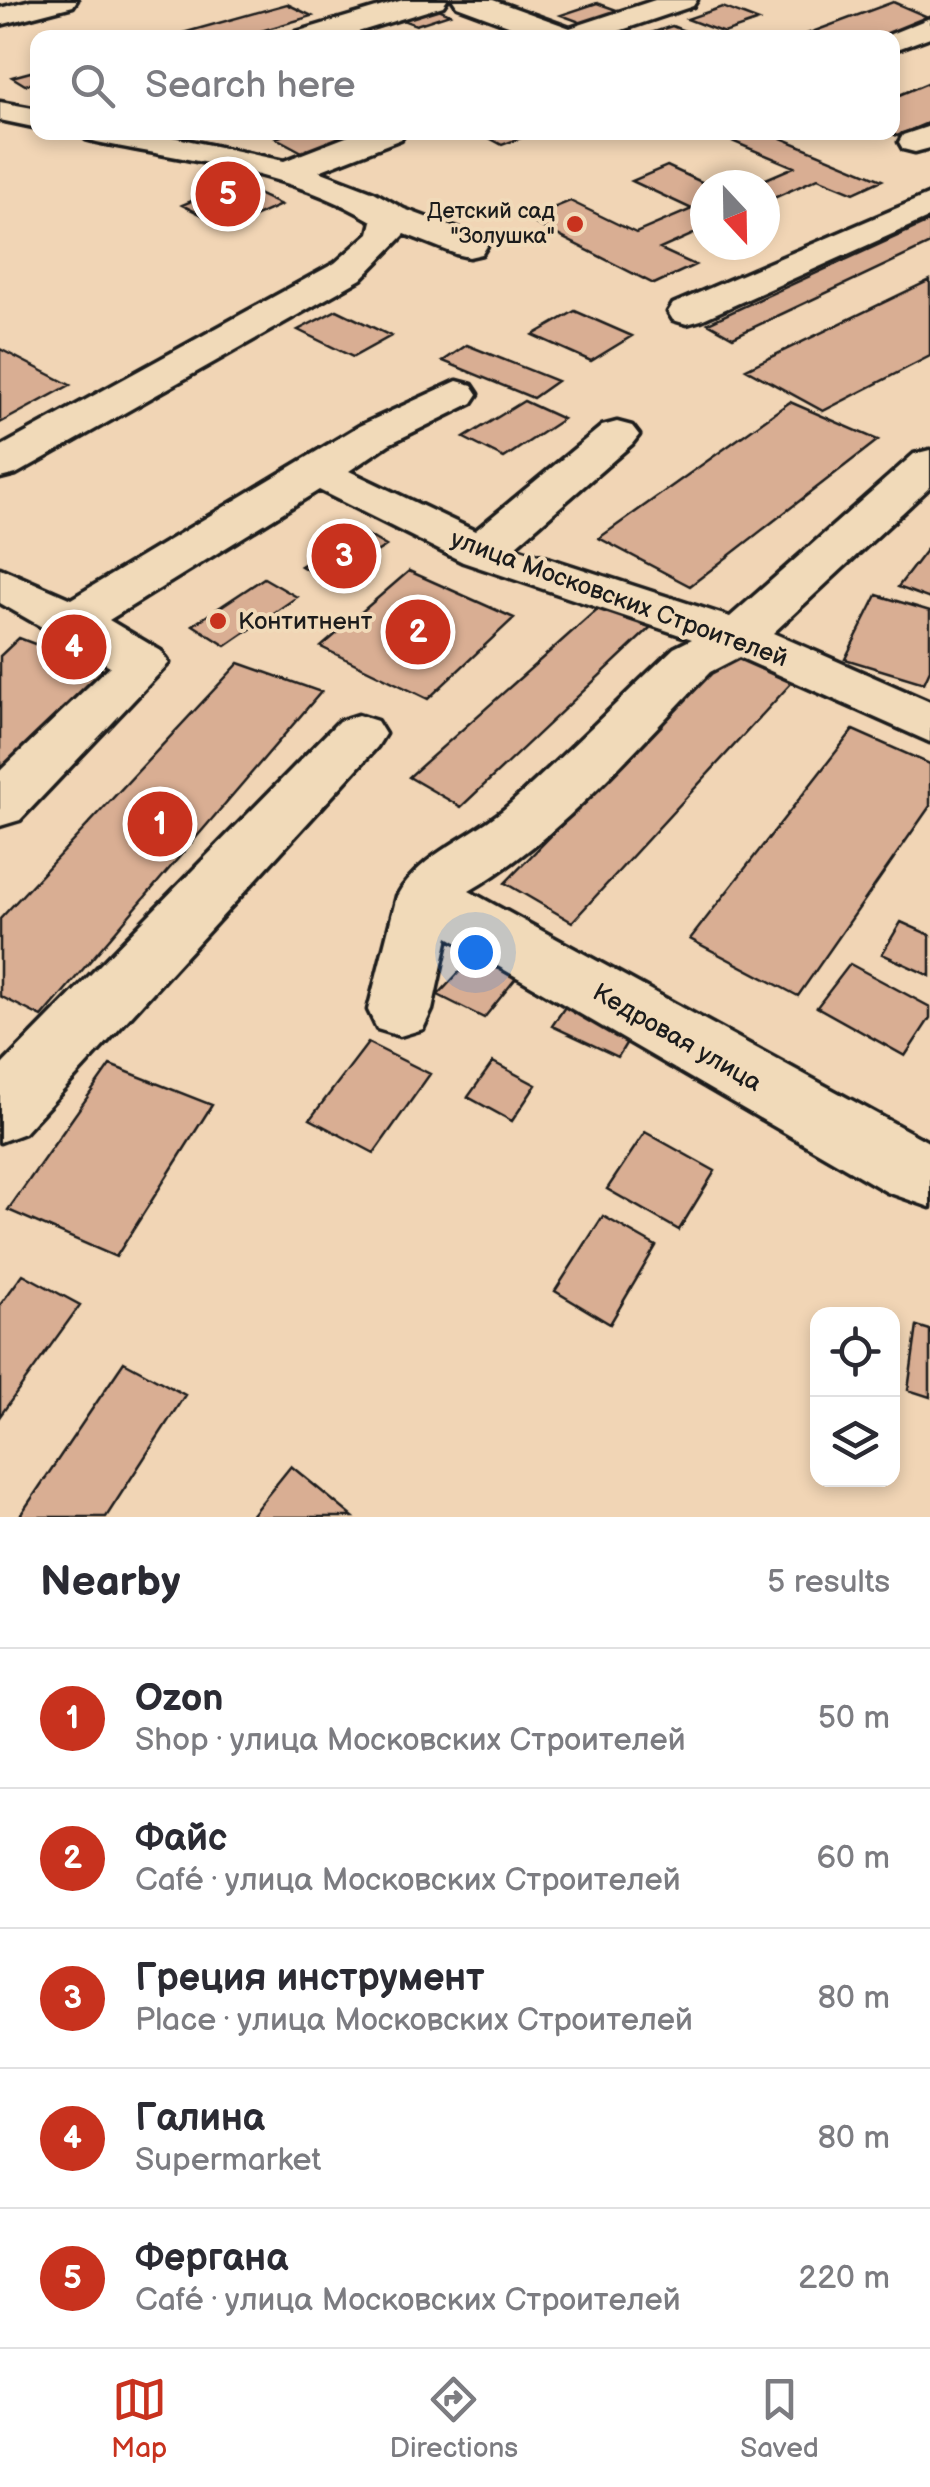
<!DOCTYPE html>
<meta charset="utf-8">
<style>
:root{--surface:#fff;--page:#f7f7f7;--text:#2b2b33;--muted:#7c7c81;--line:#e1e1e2;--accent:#c8321e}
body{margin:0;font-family:"Balsamiq Sans",sans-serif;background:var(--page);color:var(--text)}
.controls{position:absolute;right:30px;bottom:30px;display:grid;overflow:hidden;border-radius:20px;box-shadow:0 5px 15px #0003}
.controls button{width:90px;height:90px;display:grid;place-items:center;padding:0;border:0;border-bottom:2px solid var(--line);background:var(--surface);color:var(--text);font:50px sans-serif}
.compass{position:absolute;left:690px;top:170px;width:90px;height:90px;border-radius:50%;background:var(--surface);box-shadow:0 5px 15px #0003;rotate:158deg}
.you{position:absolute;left:475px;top:952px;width:35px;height:35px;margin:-25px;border:8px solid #fff;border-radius:50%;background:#1a73e8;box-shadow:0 0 0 15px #1a73e833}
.badge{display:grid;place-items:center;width:65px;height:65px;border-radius:50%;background:var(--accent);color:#fff;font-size:32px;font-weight:700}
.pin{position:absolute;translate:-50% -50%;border:5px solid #fff;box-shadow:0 2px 10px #0006}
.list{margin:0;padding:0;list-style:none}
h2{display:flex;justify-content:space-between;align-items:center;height:130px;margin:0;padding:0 40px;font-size:42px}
h2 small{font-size:32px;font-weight:400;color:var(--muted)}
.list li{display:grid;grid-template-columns:65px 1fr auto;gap:30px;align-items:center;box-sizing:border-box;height:140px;padding:0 40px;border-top:2px solid var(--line)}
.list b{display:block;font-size:38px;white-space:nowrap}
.list p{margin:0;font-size:32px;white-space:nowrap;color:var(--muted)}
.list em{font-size:32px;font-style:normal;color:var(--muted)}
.icon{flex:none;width:55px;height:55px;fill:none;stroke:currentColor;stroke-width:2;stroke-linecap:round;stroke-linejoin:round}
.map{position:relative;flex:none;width:930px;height:1517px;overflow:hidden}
.search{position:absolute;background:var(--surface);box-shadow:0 5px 15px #0003;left:30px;right:30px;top:30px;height:110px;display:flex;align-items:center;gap:25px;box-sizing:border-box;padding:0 35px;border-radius:20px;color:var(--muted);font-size:38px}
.sheet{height:830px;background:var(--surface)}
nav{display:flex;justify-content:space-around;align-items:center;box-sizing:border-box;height:140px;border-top:2px solid var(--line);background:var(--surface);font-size:28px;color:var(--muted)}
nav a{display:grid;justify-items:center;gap:5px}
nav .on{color:var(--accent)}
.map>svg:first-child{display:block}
.building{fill:#d9ae93;stroke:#1c1c1c;stroke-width:2.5}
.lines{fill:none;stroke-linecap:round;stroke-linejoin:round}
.minor-casing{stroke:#1c1c1c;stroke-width:7}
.minor{fill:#f1dab9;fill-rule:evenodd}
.poi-dot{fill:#c8321e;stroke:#f1dab9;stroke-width:4}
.labels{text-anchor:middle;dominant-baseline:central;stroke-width:8;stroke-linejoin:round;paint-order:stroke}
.far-poi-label{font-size:22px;fill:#1c1c1c;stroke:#f1dab9;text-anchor:end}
.street-label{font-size:25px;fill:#1c1c1c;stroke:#f1dab9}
.poi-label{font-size:25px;fill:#1c1c1c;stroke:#f1dab9;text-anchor:start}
</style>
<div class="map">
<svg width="930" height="1517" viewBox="0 0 930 1517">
<rect width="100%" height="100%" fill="#f1d5b5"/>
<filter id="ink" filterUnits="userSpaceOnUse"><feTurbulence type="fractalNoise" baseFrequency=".01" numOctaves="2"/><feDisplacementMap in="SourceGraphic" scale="20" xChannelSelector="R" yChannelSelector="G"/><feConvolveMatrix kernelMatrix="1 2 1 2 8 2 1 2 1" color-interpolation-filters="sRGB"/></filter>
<g filter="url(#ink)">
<path class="building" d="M893,2L930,18L878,38H796Z
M597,3L622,12L585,24L561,15Z
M287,4L312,16L237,38H165Z
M722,7L759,21L724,33L687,19Z
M435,8L450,14L416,25L400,19Z
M672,26L702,38L639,37Z
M38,70V82L25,85L12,77Z
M930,82V122L897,136L888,132H892V98Z
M291,132H365L304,153L276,138Z
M478,132H537L502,145Z
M753,132H767L882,180L854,193L818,178L765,202V185H752L794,167L732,141Z
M667,166L708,185H705V229L660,249L695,265L654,284L526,219L570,201L636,233L692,209L632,181Z
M234,183L281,205L229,228L182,205Z
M930,221V244L733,337L708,323Z
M930,280V356L823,411L746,369Z
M337,310L391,336L353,357L298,330Z
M575,311L632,336L591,361L533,335Z
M467,345L557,381L533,398L443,361Z
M0,349L70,385L0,423Z
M524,401L563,419L504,458L464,438Z
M790,402L878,440L690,586L599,538Z
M359,530L386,546L328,582L301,566Z
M930,545V599L898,587Z
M409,571L514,618L428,699L321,647Z
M264,578L297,597L226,646L193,625Z
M877,595L930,611V670L924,683L845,659Z
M603,604L651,627L461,807L409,777Z
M19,638L106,671L0,774V656Z
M733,649L796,678L572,922L505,883Z
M239,663L321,692L42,1017L0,996V919Z
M853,730L930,764V806L798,996L690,939Z
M901,922L930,935V976L882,954Z
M475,955L517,977L484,1018L438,995Z
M850,964L930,1007V1018L905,1056L817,1007Z
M575,992L639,1022L618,1057L552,1026Z
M368,1043L430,1074L374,1153L310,1119Z
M493,1062L536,1085L512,1121L468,1097Z
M110,1065L212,1105L116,1257L8,1210Z
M645,1132L715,1171L679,1230L607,1189Z
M603,1216L656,1246L610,1324L555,1291Z
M23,1274L80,1305L0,1416V1305Z
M917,1326L930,1330V1397L908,1390Z
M124,1362L185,1395L106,1517H19Z
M291,1466L353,1517H250Z"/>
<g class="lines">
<defs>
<path id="minor" d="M31,0H77L73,6L0,25V8Z
M403,0H447L443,6L338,38H292L296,32Z
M453,0H493L570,28L655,0H697L693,6L598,38H543L457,6Z
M930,18V37L892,51V38H881Z
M0,102L38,109V128L0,120Z
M930,126V148L915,152L903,149L899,142L903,135Z
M81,132H149L284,161L359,132H406L401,139L319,171L374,192L404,209L482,238L487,246L482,254L469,257L456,254L405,234L361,279L16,474L0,478V447L335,263L369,233L372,221C289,171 191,161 97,142L86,139Z
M930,194V217L701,320L687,324L673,320L668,312L673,304Z
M457,381L472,385L478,394L472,403L389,444L349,471L475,531L602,426L617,422L632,426L639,435L632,444L514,547L730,617L914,454L930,450V487L773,633L930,702V742L739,657L710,672C634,749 563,836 469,891L930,1143V1207L887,1192L448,937L432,1010L423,1029L400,1036L377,1029L368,1010L397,896C421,852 474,837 510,804C566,754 619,700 674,648L692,639L463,562L319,490L109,620L161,651L169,663L20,820L0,826V771L110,666L0,603V568L71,599L359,426Z
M358,715L377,721L385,734L377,747L24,1133L0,1142V1067L339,721Z"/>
</defs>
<use href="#minor" class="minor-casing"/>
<use href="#minor" class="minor"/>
</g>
</g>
<g class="poi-dot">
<circle cx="575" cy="224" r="10"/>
<circle cx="218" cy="621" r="10"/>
</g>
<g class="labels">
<g class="far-poi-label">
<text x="555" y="211">Детский сад<tspan x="555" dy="25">"Золушка"</tspan></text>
</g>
<g class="street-label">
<text transform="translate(619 599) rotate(20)">улица Московских Строителей</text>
<text transform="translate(677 1038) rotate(30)">Кедровая улица</text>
</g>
<g class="poi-label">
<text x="238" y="621">Контитнент</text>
</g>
</g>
</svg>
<div class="controls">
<button><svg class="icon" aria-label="locate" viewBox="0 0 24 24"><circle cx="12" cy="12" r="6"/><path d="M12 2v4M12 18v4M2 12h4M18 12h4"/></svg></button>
<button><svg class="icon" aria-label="layers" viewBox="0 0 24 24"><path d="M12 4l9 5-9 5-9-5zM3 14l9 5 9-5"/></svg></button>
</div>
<svg class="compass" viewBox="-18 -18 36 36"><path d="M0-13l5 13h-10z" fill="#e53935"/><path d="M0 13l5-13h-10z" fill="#7c7c81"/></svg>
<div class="you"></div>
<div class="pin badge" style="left:160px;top:824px">1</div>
<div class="pin badge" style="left:418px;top:632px">2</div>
<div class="pin badge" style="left:344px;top:556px">3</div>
<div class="pin badge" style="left:74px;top:647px">4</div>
<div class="pin badge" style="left:228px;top:194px">5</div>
<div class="search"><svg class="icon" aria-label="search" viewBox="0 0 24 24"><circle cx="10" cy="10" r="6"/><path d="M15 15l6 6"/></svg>Search here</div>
</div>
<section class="sheet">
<h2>Nearby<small>5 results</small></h2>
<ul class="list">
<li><span class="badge">1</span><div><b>Ozon</b><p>Shop · улица Московских Строителей</p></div><em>50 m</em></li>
<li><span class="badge">2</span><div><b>Файс</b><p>Café · улица Московских Строителей</p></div><em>60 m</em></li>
<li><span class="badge">3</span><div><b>Греция инструмент</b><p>Place · улица Московских Строителей</p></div><em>80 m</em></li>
<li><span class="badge">4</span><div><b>Галина</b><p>Supermarket</p></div><em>80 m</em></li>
<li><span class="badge">5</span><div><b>Фергана</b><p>Café · улица Московских Строителей</p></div><em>220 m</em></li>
</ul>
</section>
<nav>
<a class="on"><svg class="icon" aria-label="map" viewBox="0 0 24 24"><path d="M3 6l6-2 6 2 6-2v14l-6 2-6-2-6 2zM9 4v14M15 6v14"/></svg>Map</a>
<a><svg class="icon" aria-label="directions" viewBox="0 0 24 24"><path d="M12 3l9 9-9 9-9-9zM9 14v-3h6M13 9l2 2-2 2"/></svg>Directions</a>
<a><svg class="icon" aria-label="saved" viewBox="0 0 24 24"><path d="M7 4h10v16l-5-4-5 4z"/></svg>Saved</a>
</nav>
